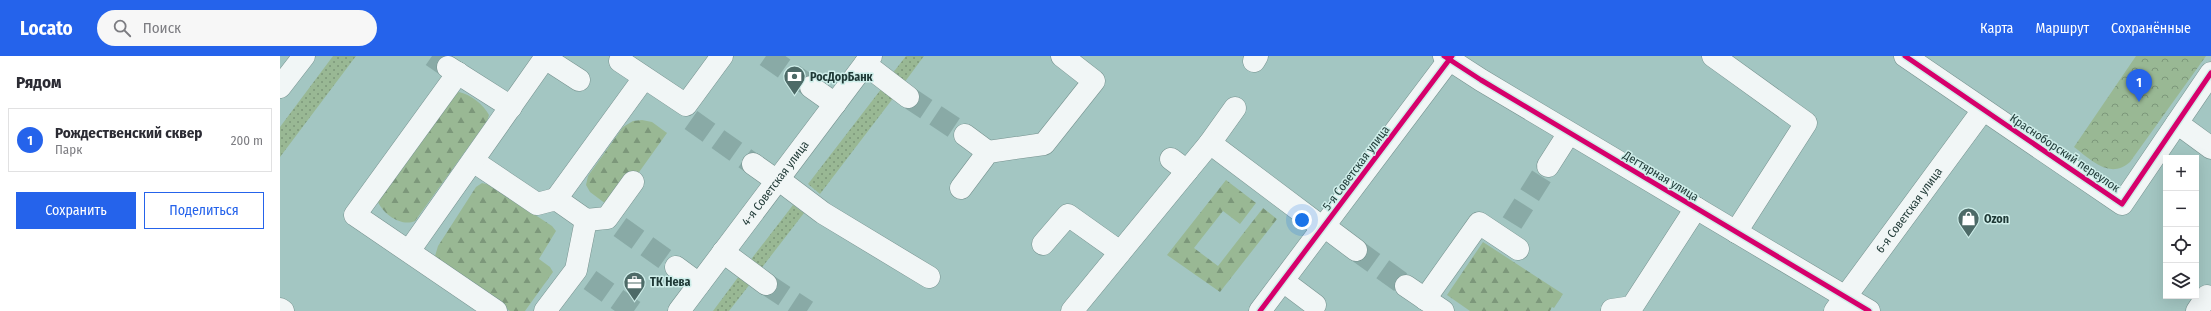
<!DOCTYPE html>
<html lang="ru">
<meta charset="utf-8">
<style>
:root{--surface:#fff;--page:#f7f7f7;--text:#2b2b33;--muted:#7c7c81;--line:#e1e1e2;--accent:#2563eb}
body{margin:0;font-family:"Fira Sans Condensed",sans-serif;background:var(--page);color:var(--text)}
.controls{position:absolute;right:12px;bottom:12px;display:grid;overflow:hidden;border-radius:0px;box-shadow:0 4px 16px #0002}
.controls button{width:36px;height:36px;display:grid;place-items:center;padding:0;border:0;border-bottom:1px solid var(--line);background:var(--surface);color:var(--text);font:20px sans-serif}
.you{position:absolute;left:1022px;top:164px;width:14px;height:14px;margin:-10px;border:3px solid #fff;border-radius:50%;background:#1a73e8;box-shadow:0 0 0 6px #1a73e833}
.badge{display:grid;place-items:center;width:26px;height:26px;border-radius:50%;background:var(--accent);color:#fff;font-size:13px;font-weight:700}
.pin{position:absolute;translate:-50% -33px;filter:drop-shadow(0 1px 2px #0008)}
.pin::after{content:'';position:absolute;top:21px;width:14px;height:12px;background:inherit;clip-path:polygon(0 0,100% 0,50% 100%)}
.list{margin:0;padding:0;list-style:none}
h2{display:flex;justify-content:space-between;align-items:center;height:52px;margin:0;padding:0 16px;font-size:17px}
h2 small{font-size:13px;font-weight:400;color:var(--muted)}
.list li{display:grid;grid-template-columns:26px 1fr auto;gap:12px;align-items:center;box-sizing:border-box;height:64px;margin:0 8px 8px;padding:0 8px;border:1px solid var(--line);border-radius:0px}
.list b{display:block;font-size:15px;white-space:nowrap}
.list p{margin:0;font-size:13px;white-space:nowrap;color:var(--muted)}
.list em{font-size:13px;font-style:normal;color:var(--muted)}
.actions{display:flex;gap:8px;padding:12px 16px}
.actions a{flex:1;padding:9px 0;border:1px solid var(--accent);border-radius:0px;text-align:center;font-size:14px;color:var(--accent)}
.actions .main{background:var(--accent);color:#fff}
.icon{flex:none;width:22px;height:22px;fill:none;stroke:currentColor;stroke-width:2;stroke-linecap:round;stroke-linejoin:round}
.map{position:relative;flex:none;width:1931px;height:255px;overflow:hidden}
header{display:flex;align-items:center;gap:24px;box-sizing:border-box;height:56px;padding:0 20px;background:var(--accent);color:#fff}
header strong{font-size:19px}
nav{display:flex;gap:22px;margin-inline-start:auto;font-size:14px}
.search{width:280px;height:36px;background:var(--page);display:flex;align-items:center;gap:10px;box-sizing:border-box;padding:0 14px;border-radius:22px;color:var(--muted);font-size:15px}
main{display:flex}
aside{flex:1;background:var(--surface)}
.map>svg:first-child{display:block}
.grass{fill:url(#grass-dots)}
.forest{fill:url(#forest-firs)}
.park{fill:url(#park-crowns)}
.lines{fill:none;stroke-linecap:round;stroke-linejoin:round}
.minor-tunnel{stroke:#89aaa6;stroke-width:22;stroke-dasharray:22 11;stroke-linecap:butt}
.minor-casing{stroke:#76928f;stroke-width:23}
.minor{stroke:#f1f6f6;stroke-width:22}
.cycleway-casing{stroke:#cfeeea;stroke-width:8}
.cycleway{stroke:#d6006c;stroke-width:5}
.labels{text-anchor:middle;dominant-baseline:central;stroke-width:3;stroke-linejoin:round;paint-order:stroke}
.poi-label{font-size:12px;font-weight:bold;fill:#1f3936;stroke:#cfeeea;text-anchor:start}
.street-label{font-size:12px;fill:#1f3936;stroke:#cfeeea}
</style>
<header>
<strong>Locato</strong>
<div class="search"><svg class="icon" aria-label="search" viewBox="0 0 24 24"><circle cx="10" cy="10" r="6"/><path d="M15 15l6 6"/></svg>Поиск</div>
<nav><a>Карта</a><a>Маршрут</a><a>Сохранённые</a></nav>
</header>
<main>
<aside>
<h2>Рядом<small></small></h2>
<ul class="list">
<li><span class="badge">1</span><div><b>Рождественский сквер</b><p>Парк</p></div><em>200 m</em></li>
</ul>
<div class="actions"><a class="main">Сохранить</a><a>Поделиться</a></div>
</aside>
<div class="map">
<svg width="1931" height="255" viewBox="0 0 1931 255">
<defs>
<pattern id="grass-dots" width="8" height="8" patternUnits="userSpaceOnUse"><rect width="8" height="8" fill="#99b894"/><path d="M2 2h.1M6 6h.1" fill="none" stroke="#7c977a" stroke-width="1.8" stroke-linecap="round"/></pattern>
<pattern id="forest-firs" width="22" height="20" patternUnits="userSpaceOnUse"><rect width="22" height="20" fill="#99b894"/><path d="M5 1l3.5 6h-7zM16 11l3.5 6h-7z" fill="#7c977a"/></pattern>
<pattern id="park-crowns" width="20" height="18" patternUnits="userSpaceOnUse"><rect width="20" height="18" fill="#99b894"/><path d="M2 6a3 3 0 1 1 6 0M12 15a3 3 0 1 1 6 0" fill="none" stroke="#7c977a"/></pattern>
</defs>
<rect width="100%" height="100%" fill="#a3c6c2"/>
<path class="grass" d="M53,0H76L0,101V71Z
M626,0H644L624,27L612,18Z
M602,32L614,41L540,138L528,128Z
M513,149L524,157L480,214L469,206Z
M459,220L470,228L449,255H433Z"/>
<path class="forest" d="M179,36C190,38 204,49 209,59L207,65L135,165C122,171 104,159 98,146L101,140L174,38Z
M362,64L372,66L387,77L357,119L350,115L326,148L310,136L306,129L308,120L343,71L353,65Z
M946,124L976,147L960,168L943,155L914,192L938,210L983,152L997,163L940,236L887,199Z
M202,127L210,129L272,170L276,175L259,203L270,211L273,216L245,255H230L159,208L155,200L158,190L196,131Z
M1203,186L1283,238L1274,252L1272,251L1270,255H1190L1167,239Z"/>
<path class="park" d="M1856,0H1926L1850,106C1830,124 1811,104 1794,91Z"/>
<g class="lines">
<path class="minor-tunnel" d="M152,0L168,11
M486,0L531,31
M628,41L685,79
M411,64L473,108
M1232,167L1268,110
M340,171L396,211
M1076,194L1126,230
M310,224L354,255
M486,228L527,255"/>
<defs>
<g id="minor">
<path d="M1164,0L1201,24L1589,255"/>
<path d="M1433,0L1526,67L1456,176"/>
<path d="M1625,0L1842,148L1931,17"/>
<path d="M340,5L406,49L442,0"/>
<path d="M974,5L977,0"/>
<path d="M585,8L628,41"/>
<path d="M168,11L231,51"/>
<path d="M178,17L75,159L216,255"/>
<path d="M0,31L24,0"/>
<path d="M531,31L555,48"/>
<path d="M1897,67L1931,92"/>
<path d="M685,79L708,96"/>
<path d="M930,87L955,52"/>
<path d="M891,103L907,115"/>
<path d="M193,105L257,148L276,143L306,164"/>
<path d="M473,108L497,125"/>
<path d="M1268,110L1289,77"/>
<path d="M498,123L543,157L649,221"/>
<path d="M681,132L708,96L764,88L814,25L782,0"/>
<path d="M276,143L364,22"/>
<path d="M1044,170L1076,194"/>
<path d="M763,188L788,159L840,196"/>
<path d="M129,195L265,2L299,24"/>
<path d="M443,196L486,228"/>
<path d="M396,211L419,228"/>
<path d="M1003,225L1035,249"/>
<path d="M1126,230L1163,255"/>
<path d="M1145,243L1199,167L1238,193"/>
<path d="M0,253L3,255"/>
<path d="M1332,254L1352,251L1416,152"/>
<path d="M265,255L296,214L306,164L327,162L353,126"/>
<path id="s1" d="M399,255L591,0"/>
<path d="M792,255L930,87L1043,172"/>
<path d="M980,255L1172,0"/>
<path id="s2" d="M1555,255L1703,54"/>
<path d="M1917,255L1927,240L1931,242"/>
</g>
</defs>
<use href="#minor" class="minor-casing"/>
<use href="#minor" class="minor"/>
<defs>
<path id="cycleway" d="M1164,0L1201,24L1589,255
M1625,0L1842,148L1931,17
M980,255L1172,0"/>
</defs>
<use href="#cycleway" class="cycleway-casing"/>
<use href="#cycleway" class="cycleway"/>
</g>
<defs>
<symbol id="bank-pin" viewBox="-11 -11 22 30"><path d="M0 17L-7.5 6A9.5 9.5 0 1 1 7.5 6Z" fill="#4d6a67" stroke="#cfeeea"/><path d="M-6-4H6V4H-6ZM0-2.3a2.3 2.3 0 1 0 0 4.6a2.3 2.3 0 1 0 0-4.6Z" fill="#fff"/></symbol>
<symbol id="shop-pin" viewBox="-11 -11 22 30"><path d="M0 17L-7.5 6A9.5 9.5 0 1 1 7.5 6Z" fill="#4d6a67" stroke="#cfeeea"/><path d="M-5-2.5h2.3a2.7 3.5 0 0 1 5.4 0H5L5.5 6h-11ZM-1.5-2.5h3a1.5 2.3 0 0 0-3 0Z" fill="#fff"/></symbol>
<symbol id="office-pin" viewBox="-11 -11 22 30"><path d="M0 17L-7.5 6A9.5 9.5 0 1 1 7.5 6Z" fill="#4d6a67" stroke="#cfeeea"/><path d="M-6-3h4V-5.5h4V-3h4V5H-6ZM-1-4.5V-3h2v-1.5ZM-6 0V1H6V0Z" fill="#fff"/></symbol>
</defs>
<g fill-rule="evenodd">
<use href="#bank-pin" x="502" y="8" width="25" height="34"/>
<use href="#shop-pin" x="1676" y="150" width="25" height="34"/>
<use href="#office-pin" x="342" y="214" width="25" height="34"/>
</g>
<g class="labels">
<g class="poi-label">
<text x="530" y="21">РосДорБанк</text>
<text x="1704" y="163">Ozon</text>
<text x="370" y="226">ТК Нева</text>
</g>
<g class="street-label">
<text transform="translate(1785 97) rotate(34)">Красноборский переулок</text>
<text transform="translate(1076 112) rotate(-53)">5-я Советская улица</text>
<text transform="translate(1381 120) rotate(31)">Дегтярная улица</text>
<text stroke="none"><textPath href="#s1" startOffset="160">4-я Советская улица</textPath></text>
<text stroke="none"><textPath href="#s2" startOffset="125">6-я Советская улица</textPath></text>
</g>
</g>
</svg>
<div class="controls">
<button>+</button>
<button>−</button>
<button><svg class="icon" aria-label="locate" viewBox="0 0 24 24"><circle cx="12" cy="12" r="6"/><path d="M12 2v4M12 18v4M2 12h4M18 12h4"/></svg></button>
<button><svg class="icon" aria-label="layers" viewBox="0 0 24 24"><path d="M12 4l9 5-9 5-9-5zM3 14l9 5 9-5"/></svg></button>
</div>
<div class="you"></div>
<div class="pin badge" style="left:1859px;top:46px">1</div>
</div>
</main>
